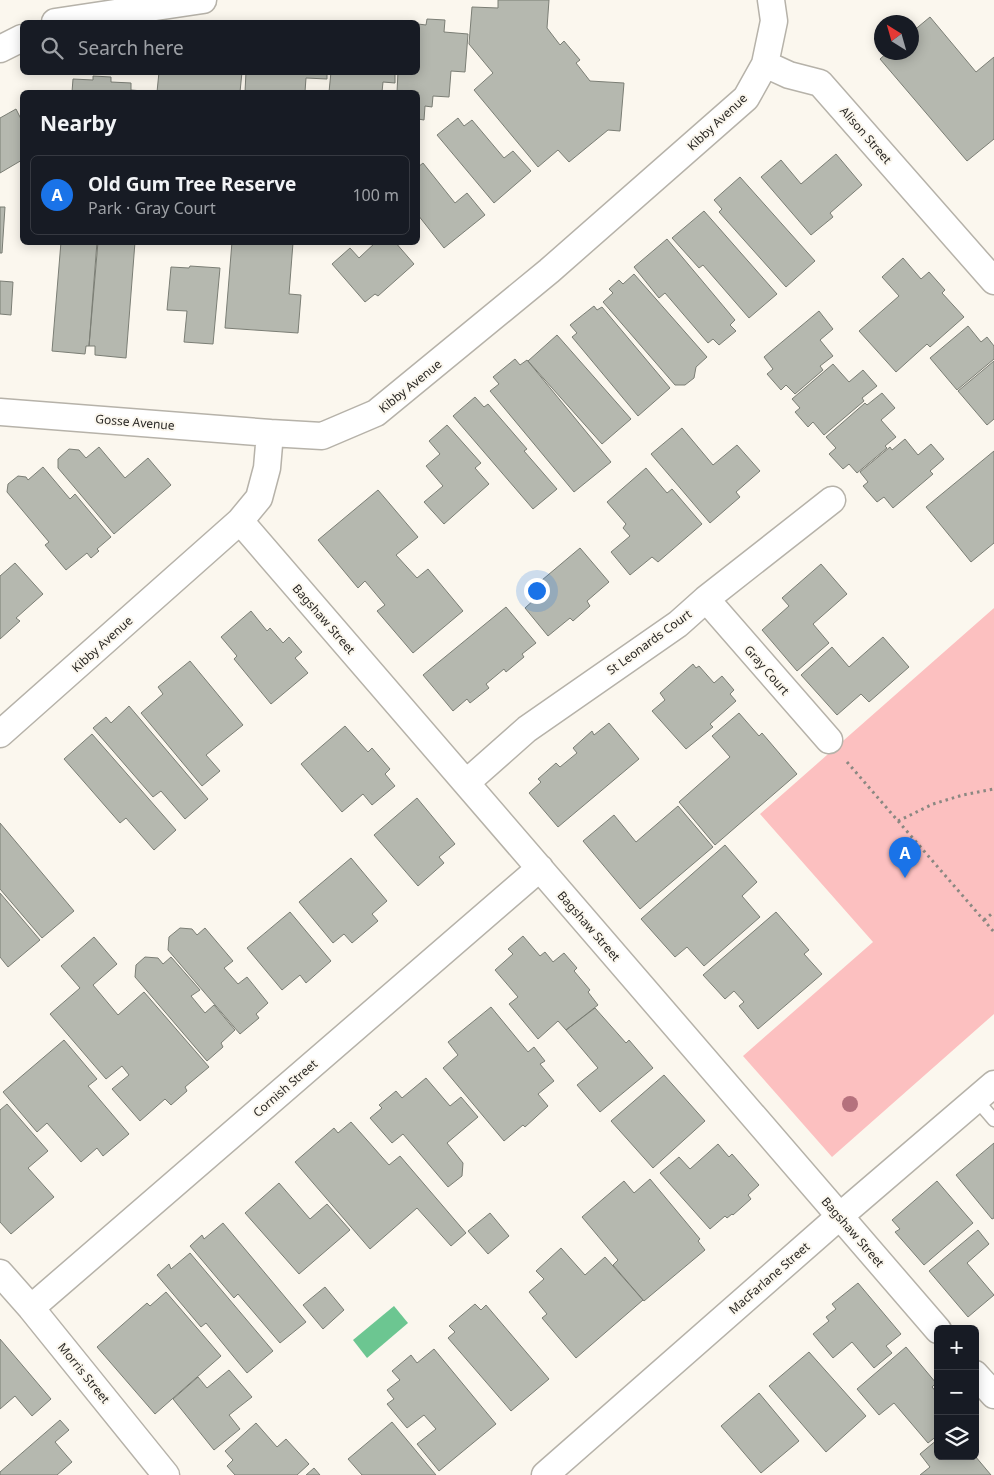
<!DOCTYPE html>
<meta charset="utf-8">
<style>
:root{--surface:#171b24;--page:#20242c;--text:#f1f3f6;--muted:#9ea1a6;--line:#363941;--accent:#1a73e8}
body{margin:0;font-family:"Noto Sans",sans-serif;background:var(--page);color:var(--text)}
.controls{position:absolute;right:15px;bottom:15px;display:grid;overflow:hidden;border-radius:8px;box-shadow:0 2px 12px #0003}
.controls button{width:45px;height:45px;display:grid;place-items:center;padding:0;border:0;border-bottom:1px solid var(--line);background:var(--surface);color:var(--text);font:25px sans-serif}
.compass{position:absolute;left:874px;top:15px;width:45px;height:45px;border-radius:50%;background:var(--surface);box-shadow:0 2px 12px #0003;rotate:323deg}
.you{position:absolute;left:536px;top:590px;width:18px;height:18px;margin:-12px;border:4px solid #fff;border-radius:50%;background:#1a73e8;box-shadow:0 0 0 8px #1a73e833}
.badge{display:grid;place-items:center;width:32px;height:32px;border-radius:50%;background:var(--accent);color:#fff;font-size:16px;font-weight:700}
.pin{position:absolute;translate:-50% -41px;filter:drop-shadow(0 1px 2px #0008)}
.pin::after{content:'';position:absolute;top:26px;width:18px;height:15px;background:inherit;clip-path:polygon(0 0,100% 0,50% 100%)}
.list{margin:0;padding:0;list-style:none}
h2{display:flex;justify-content:space-between;align-items:center;height:65px;margin:0;padding:0 20px;font-size:21px}
h2 small{font-size:16px;font-weight:400;color:var(--muted)}
.list li{display:grid;grid-template-columns:32px 1fr auto;gap:15px;align-items:center;box-sizing:border-box;height:80px;margin:0 10px 10px;padding:0 10px;border:1px solid var(--line);border-radius:8px}
.list b{display:block;font-size:19px;white-space:nowrap}
.list p{margin:0;font-size:16px;white-space:nowrap;color:var(--muted)}
.list em{font-size:16px;font-style:normal;color:var(--muted)}
.icon{flex:none;width:28px;height:28px;fill:none;stroke:currentColor;stroke-width:2;stroke-linecap:round;stroke-linejoin:round}
.map{position:relative;flex:none;width:994px;height:1475px;overflow:hidden}
.search{position:absolute;background:var(--surface);box-shadow:0 2px 12px #0003;left:20px;top:20px;width:400px;height:55px;display:flex;align-items:center;gap:12px;box-sizing:border-box;padding:0 18px;border-radius:8px;color:var(--muted);font-size:19px}
.panel{position:absolute;background:var(--surface);box-shadow:0 2px 12px #0003;left:20px;top:90px;width:400px;height:155px;border-radius:8px}
.map>svg:first-child{display:block}
.green{fill:#fcc0c0}
.water{fill:#6cc691}
.building{fill:#b5b8af;stroke:#7b7e75}
.lines{fill:none;stroke-linecap:round;stroke-linejoin:round}
.lane-casing{stroke:#b6b2a9;stroke-width:15}
.street-casing{stroke:#b6b2a9;stroke-width:29}
.path{stroke:#8b8882;stroke-width:3;stroke-dasharray:2.5 4;stroke-linecap:butt}
.lane{stroke:#fff;stroke-width:12}
.street{stroke:#fff;stroke-width:26}
.tree{fill:#b5717d}
.labels{text-anchor:middle;dominant-baseline:central;stroke-width:4;stroke-linejoin:round;paint-order:stroke}
.street-label{font-size:12px;fill:#292724;stroke:#fbf7ee}
</style>
<div class="map">
<svg width="994" height="1475" viewBox="0 0 994 1475">
<rect width="100%" height="100%" fill="#fbf7ee"/>
<path class="green" d="M994,608V1014L832,1157L743,1056L873,942L760,814Z"/>
<path class="water" d="M394,1306L408,1323L367,1358L353,1340Z"/>
<path class="building" d="M498,0H549L547,28L560,45L564,41L580,60L576,63L590,81L624,83L620,131L608,130L569,162L558,150L538,167L474,90L493,73L469,44L472,7L498,8Z
M930,17L976,72L994,57V139L967,161L880,59L888,52H912V32Z
M427,19L445,20L444,32L468,34L465,72L451,71L449,97L433,96L432,107L425,106L424,120L418,119V92H397L398,72H418V24L426,25Z
M159,72H242L240,92H157Z
M246,72H327V79L306,78L305,92H245Z
M331,72H395V83L383,82L382,92H329Z
M93,76L111,77V82L131,83V90L155,92H72L73,79L93,80Z
M16,109L22,121V160L0,173V118Z
M458,118L464,126L472,120L504,158L513,151L531,171L494,203L437,135Z
M836,154L862,185L830,213L833,217L811,235L761,177L781,160L801,184Z
M423,163L455,203L467,193L485,215L444,248L418,215V167Z
M740,177L815,261L786,287L719,212L722,209L714,200Z
M0,207H5L2,253H0Z
M704,211L777,294L749,318L703,265L699,268L672,238Z
M667,239L735,320L730,325L736,331L719,345L713,339L708,343L665,293L659,298L634,267Z
M61,242H97L89,346H86L85,354L52,351Z
M98,242H135L126,358L95,355V346H89Z
M232,242L293,243L289,294L301,295L298,333L225,328Z
M376,242H395L414,264L378,296L375,294L365,302L332,264L350,248L359,258Z
M903,258L921,279L929,272L945,290L942,293L964,317L930,347L927,344L896,372L859,331L899,296L882,277Z
M190,266L220,268L213,344L184,342L187,311L167,310L171,267L189,268Z
M634,274L707,357L696,367L694,378L685,385H675L603,302L613,293L609,289L619,280L623,284Z
M0,281L13,282L11,315L0,314Z
M594,306L597,310L602,307L670,388L638,416L572,337L577,333L570,325Z
M819,311L833,329L820,340L833,356L820,366L823,370L795,394L786,385L781,390L767,374L773,369L764,357Z
M968,326L981,342L987,337L994,346V359L957,390L930,358Z
M557,335L631,419L602,444L528,361Z
M515,359L520,365L527,360L611,462L574,492L490,391L499,384L493,377Z
M994,361V419L987,425L958,391Z
M833,364L849,382L863,370L877,386L862,398L864,401L824,435L813,422L808,427L795,412L800,408L792,399Z
M882,393L895,408L881,420L896,437L885,446L887,448L857,473L849,464L843,469L829,454L836,448L826,437L865,403L867,405Z
M475,397L484,407L488,404L527,449L524,451L557,489L533,509L453,416Z
M447,425L481,463L475,468L489,484L444,524L424,502L443,486L426,466L440,454L429,441Z
M682,428L713,465L737,445L760,471L736,492L740,497L710,523L651,454Z
M905,439L918,455L931,444L944,459L930,471L933,474L893,508L884,497L877,502L863,486L868,482L860,472L890,447L892,450Z
M99,447L125,478L148,458L171,485L114,534L58,468V459L69,449L79,450L86,458Z
M994,451V543L971,562L926,507Z
M43,467L70,499L75,494L111,537L97,549L99,551L91,558L87,553L66,570L45,545L49,542L7,492L8,484L18,476L26,477L28,480Z
M646,468L667,493L672,489L702,524L658,562L652,557L630,575L611,552L630,536L623,528L626,524L607,502Z
M378,490L418,537L396,555L417,578L428,569L463,611L413,653L377,611L385,605L365,581L358,588L318,540Z
M580,548L609,582L587,601L590,606L573,621L570,618L548,636L525,608L535,599L529,591Z
M15,563L43,594L16,618L20,621L0,639V576Z
M821,564L847,594L813,624L829,643L797,671L762,630L789,606L782,598Z
M506,607L536,643L522,654L524,657L506,672L504,669L486,684L489,688L470,703L467,699L453,711L423,675Z
M251,611L267,631L270,628L283,643L289,637L302,652L295,658L308,673L271,704L234,659L237,656L221,637Z
M883,637L909,667L869,702L861,694L837,715L801,675L832,647L849,667Z
M190,661L243,725L206,755L220,771L202,786L141,713L163,694L158,687Z
M693,664L696,668L699,666L714,683L722,676L734,690L730,694L736,701L710,724L713,727L686,749L652,711L665,700L660,693Z
M129,706L208,799L185,819L161,791L153,797L93,728L106,717L111,723Z
M739,713L759,736L762,733L797,774L715,845L679,802L730,757L712,736Z
M609,723L639,759L558,827L529,793L541,782L538,779L556,763L560,767L577,753L573,748L592,731L594,735Z
M345,726L368,752L372,748L390,769L385,774L395,786L372,805L363,794L342,812L301,764Z
M92,734L176,830L154,850L126,818L120,823L64,759Z
M417,798L455,844L439,857L444,863L418,886L374,835Z
M678,806L713,847L640,909L583,841L614,815L636,842Z
M0,823L74,911L42,938L0,889Z
M725,845L757,882L742,896L760,917L704,966L687,947L675,957L641,919Z
M351,858L387,901L372,914L378,921L352,943L344,934L333,943L299,902Z
M0,893L40,940L8,967L0,957Z
M290,912L331,961L306,983L300,975L282,990L247,948Z
M776,912L809,950L804,954L822,974L758,1029L739,1006L744,1002L734,991L725,999L703,975Z
M180,928L192,929L197,935L205,928L233,961L224,968L238,984L247,977L268,1003L256,1014L259,1018L240,1034L168,950L169,937Z
M523,936L540,956L545,952L553,962L564,953L577,968L574,971L590,990L588,992L598,1005L566,1030L558,1021L538,1039L509,1004L518,997L495,970L513,954L508,949Z
M94,937L117,964L93,985L118,1015L144,992L209,1067L185,1087L187,1091L171,1105L165,1099L140,1121L112,1089L129,1075L122,1066L106,1079L50,1014L80,988L61,966Z
M145,957L158,958L163,964L171,957L200,990L191,996L205,1013L214,1005L235,1030L221,1043L223,1047L207,1061L135,977L136,965Z
M491,1007L528,1052L534,1047L545,1061L540,1064L554,1081L538,1094L548,1106L525,1127L523,1125L504,1141L443,1068L458,1055L448,1042Z
M595,1008L626,1043L629,1040L653,1068L600,1112L577,1085L598,1068L566,1030Z
M64,1040L97,1079L88,1086L129,1134L103,1156L97,1148L81,1162L47,1123L37,1132L3,1092Z
M664,1075L705,1121L653,1168L611,1121Z
M426,1078L450,1106L461,1097L478,1117L447,1143L463,1163L462,1176L448,1187L403,1134L392,1143L370,1118L382,1108L379,1105L396,1091L402,1098Z
M7,1104L48,1151L28,1168L54,1197L11,1234L0,1222V1110Z
M351,1122L389,1165L400,1156L466,1233L451,1246L417,1208L370,1249L295,1162L334,1128L338,1133Z
M994,1143V1218L992,1219L956,1175Z
M718,1144L729,1157L732,1154L759,1185L748,1195L751,1199L733,1215L732,1214L727,1218L725,1216L710,1229L660,1173L679,1157L690,1169Z
M650,1179L700,1239L698,1241L705,1250L644,1301L613,1265L618,1260L582,1217L624,1181L634,1193Z
M937,1181L973,1223L924,1265L895,1232L900,1229L892,1220Z
M279,1183L310,1219L327,1204L350,1230L299,1274L245,1213Z
M490,1213L509,1236L488,1254L468,1231Z
M223,1223L306,1322L280,1343L238,1294L234,1298L190,1246L202,1235L204,1239Z
M978,1230L989,1244L967,1263L994,1295L968,1317L929,1271Z
M561,1248L585,1275L605,1257L643,1300L576,1358L542,1318L547,1314L529,1292L544,1279L536,1271Z
M190,1253L273,1351L247,1373L206,1323L201,1327L157,1275L169,1264L171,1269Z
M858,1283L901,1334L886,1346L892,1353L874,1368L852,1342L833,1358L813,1334L829,1321L826,1317L836,1309L832,1304Z
M325,1287L344,1310L323,1329L303,1305Z
M166,1292L221,1356L155,1414L97,1347L147,1303L150,1306Z
M475,1304L481,1310L486,1305L549,1379L511,1411L448,1338L455,1332L449,1326Z
M0,1339L51,1399L32,1416L15,1396L0,1409Z
M906,1347L936,1383L932,1387L938,1394V1435L928,1443L894,1403L879,1415L857,1389Z
M434,1349L496,1424L439,1471L417,1444L436,1429L424,1415L407,1428L387,1404L394,1399L387,1390L400,1380L392,1371L411,1355L417,1363Z
M809,1352L866,1416L826,1452L769,1386Z
M229,1370L252,1397L229,1415L240,1429L214,1450L173,1399L198,1377L207,1388Z
M759,1393L799,1441L761,1473L721,1426Z
M60,1420L69,1430L55,1442L72,1462L57,1475H0V1472Z
M392,1422L436,1475H362L348,1459Z
M256,1423L277,1447L286,1439L309,1464L297,1475H235L227,1466L233,1460L225,1451Z
M938,1439V1456H968L970,1459L975,1456L991,1475H920L930,1467L920,1454Z
M314,1468L320,1475H306Z"/>
<g class="lines">
<defs>
<path id="lane" d="M976,1099L994,1120"/>
<path id="street" d="M55,22L203,0
M0,49L22,38
M765,64L789,75L820,83L994,281
M0,412L270,433
M240,521L938,1330
M706,599L829,740
M0,734L240,521L259,498L267,468L270,433L322,436L376,413L549,271L746,98L765,64L774,21L771,0
M466,783L527,729L678,624L706,599L832,500
M0,1273L31,1308L166,1475
M31,1308L540,868
M975,1374L994,1395
M545,1475L840,1216L994,1084"/>
</defs>
<use href="#lane" class="lane-casing"/>
<use href="#street" class="street-casing"/>
<path class="path" d="M847,762L994,932
M898,821L933,804L963,795L994,789
M984,920L994,912"/>
<use href="#lane" class="lane"/>
<use href="#street" class="street"/>
</g>
<circle class="tree" cx="850" cy="1104" r="8"/>
<g class="labels">
<g class="street-label">
<text transform="translate(717 122) rotate(-43)">Kibby Avenue</text>
<text transform="translate(866 135) rotate(49)">Alison Street</text>
<text transform="translate(410 386) rotate(-39)">Kibby Avenue</text>
<text transform="translate(135 422) rotate(5)">Gosse Avenue</text>
<text transform="translate(324 619) rotate(49)">Bagshaw Street</text>
<text transform="translate(649 642) rotate(-36)">St Leonards Court</text>
<text transform="translate(102 644) rotate(-42)">Kibby Avenue</text>
<text transform="translate(767 670) rotate(49)">Gray Court</text>
<text transform="translate(589 926) rotate(49)">Bagshaw Street</text>
<text transform="translate(285 1088) rotate(-41)">Cornish Street</text>
<text transform="translate(853 1232) rotate(49)">Bagshaw Street</text>
<text transform="translate(769 1278) rotate(-41)">MacFarlane Street</text>
<text transform="translate(84 1373) rotate(51)">Morris Street</text>
</g>
</g>
</svg>
<div class="controls">
<button>+</button>
<button>−</button>
<button><svg class="icon" aria-label="layers" viewBox="0 0 24 24"><path d="M12 4l9 5-9 5-9-5zM3 14l9 5 9-5"/></svg></button>
</div>
<svg class="compass" viewBox="-18 -18 36 36"><path d="M0-13l5 13h-10z" fill="#e53935"/><path d="M0 13l5-13h-10z" fill="#9ea1a6"/></svg>
<div class="you"></div>
<div class="pin badge" style="left:905px;top:878px">A</div>
<div class="search"><svg class="icon" aria-label="search" viewBox="0 0 24 24"><circle cx="10" cy="10" r="6"/><path d="M15 15l6 6"/></svg>Search here</div>
<section class="panel">
<h2>Nearby<small></small></h2>
<ul class="list">
<li><span class="badge">A</span><div><b>Old Gum Tree Reserve</b><p>Park · Gray Court</p></div><em>100 m</em></li>
</ul>
</section>
</div>
